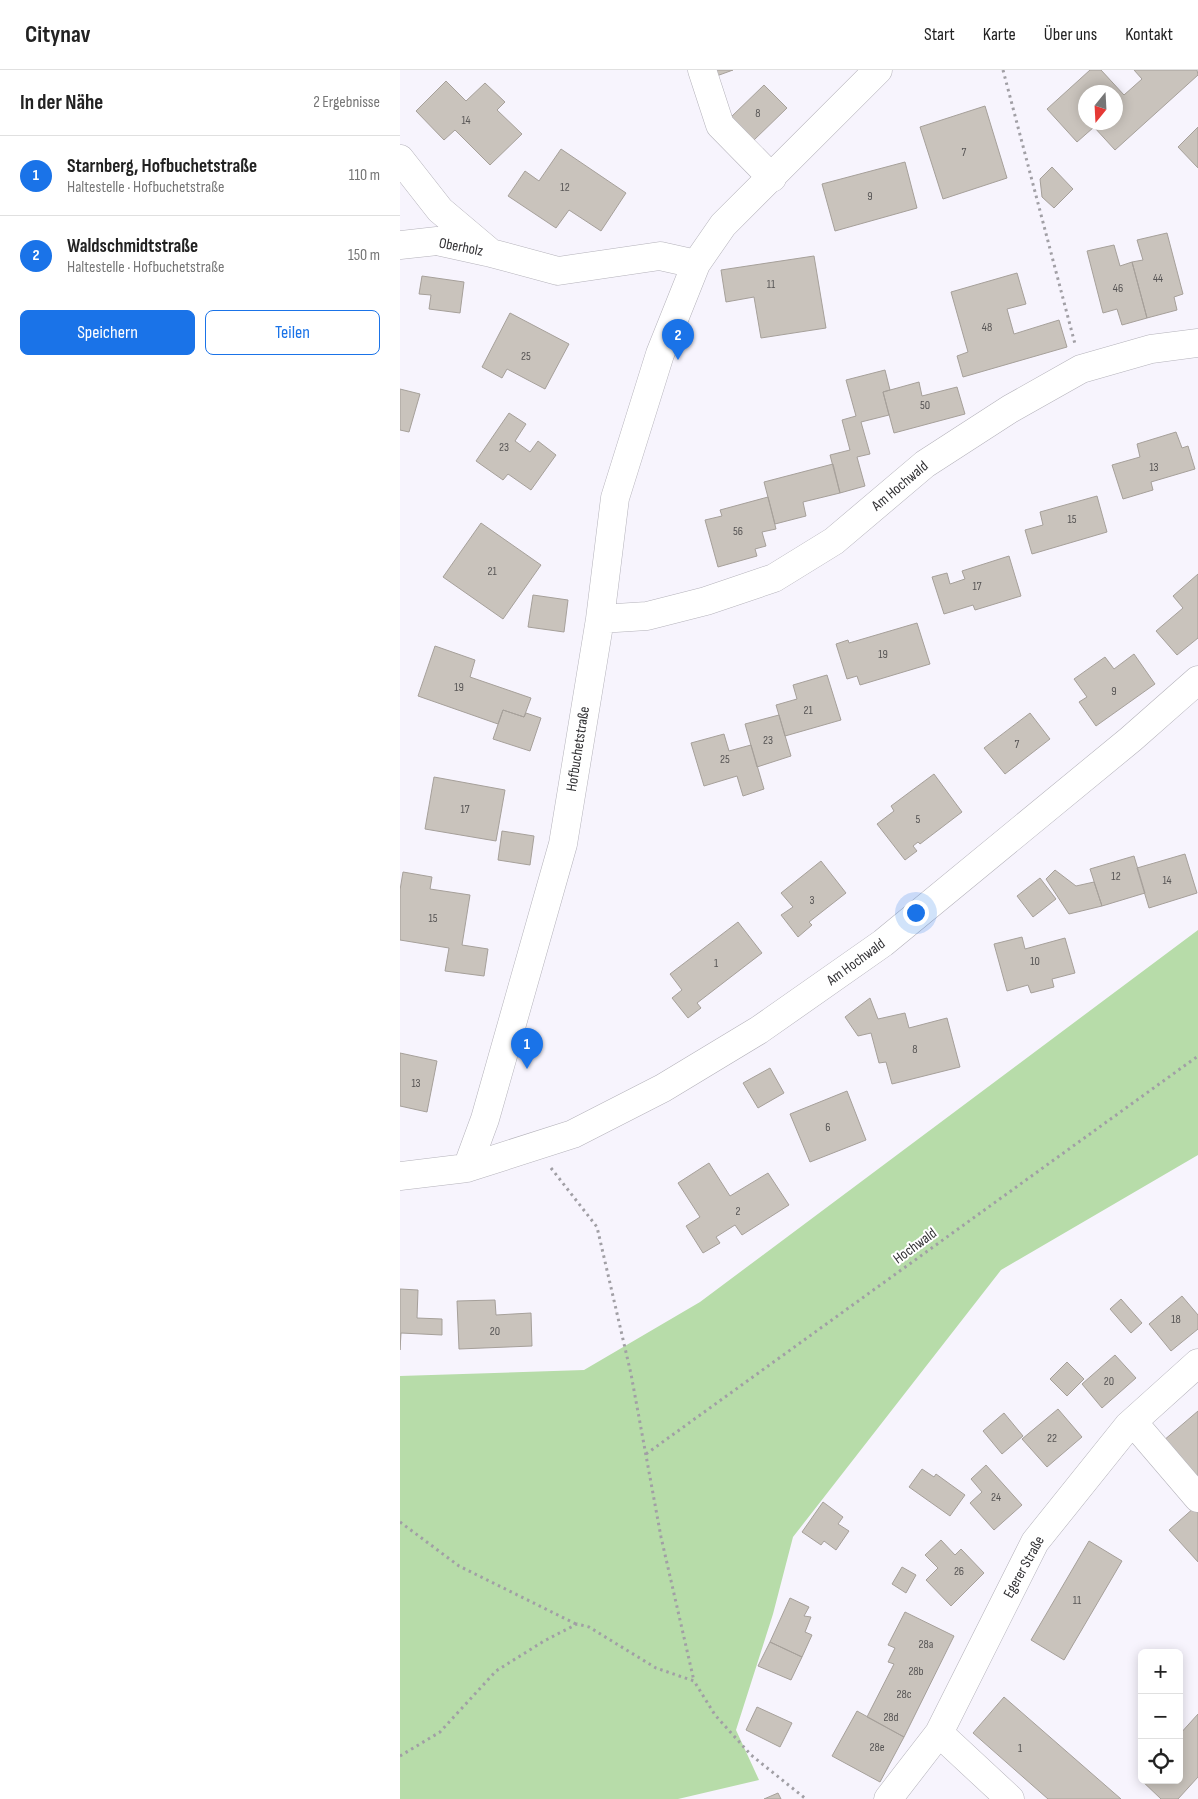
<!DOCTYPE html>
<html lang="de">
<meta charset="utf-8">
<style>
:root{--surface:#fff;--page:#f2f2f2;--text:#222;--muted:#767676;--line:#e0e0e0;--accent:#1a73e8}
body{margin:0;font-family:"Sofia Sans Condensed",sans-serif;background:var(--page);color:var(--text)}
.controls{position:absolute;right:15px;bottom:15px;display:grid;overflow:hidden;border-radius:8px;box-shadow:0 2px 12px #0003}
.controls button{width:45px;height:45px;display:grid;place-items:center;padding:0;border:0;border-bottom:1px solid var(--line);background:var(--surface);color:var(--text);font:25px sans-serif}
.compass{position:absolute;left:678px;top:15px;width:45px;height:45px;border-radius:50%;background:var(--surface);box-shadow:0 2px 12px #0003;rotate:198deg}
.you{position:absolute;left:515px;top:842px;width:18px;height:18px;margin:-12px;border:4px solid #fff;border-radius:50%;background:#1a73e8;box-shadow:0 0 0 8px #1a73e833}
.badge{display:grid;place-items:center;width:32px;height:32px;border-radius:50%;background:var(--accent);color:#fff;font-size:16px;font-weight:700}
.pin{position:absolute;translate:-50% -41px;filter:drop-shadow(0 1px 2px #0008)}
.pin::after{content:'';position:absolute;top:26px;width:18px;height:15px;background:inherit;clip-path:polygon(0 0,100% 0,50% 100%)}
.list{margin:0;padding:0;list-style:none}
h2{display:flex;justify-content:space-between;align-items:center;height:65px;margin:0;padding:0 20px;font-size:21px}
h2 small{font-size:16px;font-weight:400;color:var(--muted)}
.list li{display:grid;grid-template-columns:32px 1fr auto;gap:15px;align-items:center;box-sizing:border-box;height:80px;padding:0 20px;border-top:1px solid var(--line)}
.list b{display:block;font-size:19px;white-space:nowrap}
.list p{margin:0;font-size:16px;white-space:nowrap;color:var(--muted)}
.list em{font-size:16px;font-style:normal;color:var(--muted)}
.actions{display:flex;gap:10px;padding:15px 20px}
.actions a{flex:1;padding:11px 0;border:1px solid var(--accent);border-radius:8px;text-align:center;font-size:18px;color:var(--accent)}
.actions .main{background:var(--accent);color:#fff}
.icon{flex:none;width:28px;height:28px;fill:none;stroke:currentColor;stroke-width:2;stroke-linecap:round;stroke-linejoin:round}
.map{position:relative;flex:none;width:798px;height:1729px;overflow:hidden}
header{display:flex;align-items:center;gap:30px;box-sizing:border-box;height:70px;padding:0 25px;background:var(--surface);border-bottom:1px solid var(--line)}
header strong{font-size:24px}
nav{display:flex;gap:28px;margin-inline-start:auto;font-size:18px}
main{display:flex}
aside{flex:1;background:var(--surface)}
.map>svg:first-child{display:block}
.green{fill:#b7dca9}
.building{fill:#c9c3bc;stroke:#a6a09a;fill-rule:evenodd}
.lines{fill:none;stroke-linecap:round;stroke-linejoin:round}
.minor-casing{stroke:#b4b2ba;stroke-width:29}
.path{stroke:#a19fa5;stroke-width:3;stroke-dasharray:2.5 4;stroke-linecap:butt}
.minor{stroke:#fff;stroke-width:28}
.labels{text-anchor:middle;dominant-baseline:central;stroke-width:4;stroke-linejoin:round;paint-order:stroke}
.number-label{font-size:12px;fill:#575555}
.street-label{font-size:15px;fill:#313033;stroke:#fff}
</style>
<header>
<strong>Citynav</strong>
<nav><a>Start</a><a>Karte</a><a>Über uns</a><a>Kontakt</a></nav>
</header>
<main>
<aside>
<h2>In der Nähe<small>2 Ergebnisse</small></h2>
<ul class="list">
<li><span class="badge">1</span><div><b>Starnberg, Hofbuchetstraße</b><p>Haltestelle · Hofbuchetstraße</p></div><em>110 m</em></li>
<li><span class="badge">2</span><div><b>Waldschmidtstraße</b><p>Haltestelle · Hofbuchetstraße</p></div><em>150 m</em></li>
</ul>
<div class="actions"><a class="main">Speichern</a><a>Teilen</a></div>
</aside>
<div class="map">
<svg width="798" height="1729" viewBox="0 0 798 1729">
<rect width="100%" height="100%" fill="#f7f4fd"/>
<path class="green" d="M798,860V1085L601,1200L393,1467L373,1544L336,1660L359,1710L278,1729H0V1306L184,1300L300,1232Z"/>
<path class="building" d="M308,0H333L311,8Z
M690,0H701L724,25L742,9L734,0H797L798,5L715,80L694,57L677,72L647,39ZM686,22H716V52H686Z
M46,11L66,31L85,13L105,32L97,40L122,64L90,95L55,60L44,70L16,41Z
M364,15L387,38L353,71L330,48Z
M585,36L607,108L543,129L520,57Z
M798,57V98L778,77Z
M161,79L226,123L201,161L169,140L156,158L108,126L125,101L139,111Z
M505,92L517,138L435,161L422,114Z
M652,97L673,119L654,138L642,127L640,109Z
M767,163L783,224L774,227L777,240L747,248L732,192L743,190L737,170Z
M714,175L720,196L732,192L747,248L722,255L717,239L703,243L687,181Z
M414,186L426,258L361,268L354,227L326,232L321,200Z
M617,203L626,234L607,239L614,264L659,250L667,277L563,307L557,286L568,282L551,222Z
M22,206L64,212L60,243L29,239L31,225L19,224Z
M110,243L169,274L145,319L107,299L102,308L82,297Z
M485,300L490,320L483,322L489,345L461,352L470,384L457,387L465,416L440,423L430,385L450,380L442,350L456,346L446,310Z
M519,312L522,326L557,317L565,344L494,363L483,322Z
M0,319L20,324L9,362L0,360Z
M109,343L126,354L115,371L130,382L138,371L156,385L131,420L108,404L103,410L76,391Z
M776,362L782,378L788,376L795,399L751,412L753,420L723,429L712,395L740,387L737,374Z
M433,394L440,423L403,432L406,446L375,454L364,412Z
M697,426L707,462L632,484L625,460L643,455L640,442Z
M368,427L376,459L362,462L366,476L355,479L357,486L318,497L305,450L322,446L320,440Z
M81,453L141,495L103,549L43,507Z
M609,486L621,526L575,540L573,535L544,544L532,507L547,503L550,514L565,509L562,501Z
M798,504V568L777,585L756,561L783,538L773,526Z
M133,525L168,530L164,562L128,557Z
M517,553L530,594L460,615L457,606L447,609L436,574L448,570L449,573Z
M35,576L75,590L70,607L131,628L124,647L103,640L98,654L18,626Z
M734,584L755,614L696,656L679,632L687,627L674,609L705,587L714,599Z
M427,605L441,650L385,666L376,635L397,629L393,615Z
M103,640L124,647L126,643L141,648L130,681L93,669Z
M630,643L650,669L605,704L584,678Z
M379,645L391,686L357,697L345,654Z
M324,664L329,681L351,675L364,719L343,726L337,706L304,716L291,673Z
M534,704L562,742L520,774L518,772L513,776L517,781L505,790L477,754L494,741L491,736Z
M34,707L105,720L96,771L25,759Z
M102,761L134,766L130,795L98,790Z
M785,784L797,823L749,838L737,798Z
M734,786L745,823L702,836L690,799Z
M421,791L446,823L409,852L412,855L398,867L381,845L393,837L381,823Z
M655,800L676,816L694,812L702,836L669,844L646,809Z
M3,802L32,807L30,819L70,825L62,875L88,879L84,906L45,901L49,878L0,870V820Z
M640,808L656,829L633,847L617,826Z
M338,852L362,883L297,933L301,938L288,948L272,928L282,920L270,904Z
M622,867L625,879L665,868L675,903L652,909L654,917L631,923L628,915L607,921L594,874Z
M470,928L478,949L505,943L509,958L547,948L560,997L492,1014L486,992L479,993L471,963L458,966L445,947Z
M0,983L37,991L27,1042L0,1036Z
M370,998L384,1023L358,1038L343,1013Z
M447,1021L466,1070L410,1092L390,1044Z
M309,1093L330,1126L368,1103L389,1135L342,1165L335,1155L316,1167L320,1173L303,1183L286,1156L300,1147L278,1113Z
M0,1219L18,1220L17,1248L42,1249V1265L1,1263L0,1280Z
M782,1226L798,1245V1259L771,1281L749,1254Z
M721,1229L742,1253L731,1263L710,1239Z
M95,1230L96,1245L131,1243L132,1276L59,1279L57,1231Z
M715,1285L736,1308L702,1338L682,1314Z
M667,1292L684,1309L667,1326L650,1309Z
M658,1339L682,1367L647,1397L622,1369Z
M798,1341V1410L763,1371Z
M604,1343L623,1366L602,1384L583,1361Z
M586,1395L622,1435L594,1460L570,1433L582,1422L571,1409Z
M522,1399L534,1407L536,1404L565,1425L550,1446L509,1417Z
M423,1432L443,1447L438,1454L449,1461L436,1480L424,1471L421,1475L402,1462Z
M795,1437L798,1440V1492L769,1460Z
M541,1470L555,1485L561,1479L584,1503L551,1536L526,1510L538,1498L525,1485Z
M689,1471L722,1491L664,1590L631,1570Z
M502,1497L516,1505L506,1523L492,1514Z
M390,1528L409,1537L404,1546L411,1547L405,1562L412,1565L402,1587L370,1572Z
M505,1542L554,1566L504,1667L467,1647L494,1594L488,1592L495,1578L488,1575Z
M370,1572L402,1587L391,1610L358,1596Z
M604,1627L721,1729H648L573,1663Z
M357,1637L392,1653L380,1677L346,1660Z
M457,1641L504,1667L480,1712L432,1686Z
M798,1644V1707L778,1729H761L739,1708L742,1705V1710H779V1665Z
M378,1723L381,1729H364Z"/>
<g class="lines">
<defs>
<path id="minor" d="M302,0L320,55L372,108
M0,89L40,140L91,183L158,201L260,186L296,194
M0,175L37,171L87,182
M200,549L247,546L306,531L374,508L434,471L525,394L610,339L681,299L751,279L798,273
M67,1098L85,1049L163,774L200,549L215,428L260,284L296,194L323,155L478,0
M0,1106L67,1098L173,1064L263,1018L359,960L483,873L731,669L798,610
M733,1352L798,1428
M539,1663L610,1729
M488,1729L539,1663L635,1472L728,1356L798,1293"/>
</defs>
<use href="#minor" class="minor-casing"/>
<path class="path" d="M603,0L675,274
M151,1098L197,1157L231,1304L261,1467L294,1611
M246,1384L798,986
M0,1452L59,1496L176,1554
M0,1686L40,1662L96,1601L144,1571L177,1554L189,1557L256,1598L294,1611L315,1645L351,1685L406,1729"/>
<use href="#minor" class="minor"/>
</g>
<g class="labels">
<g class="number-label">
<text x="358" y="43">8</text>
<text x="66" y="50">14</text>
<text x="564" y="82">7</text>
<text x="165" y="117">12</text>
<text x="470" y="126">9</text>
<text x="758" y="208">44</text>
<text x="371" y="214">11</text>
<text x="718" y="218">46</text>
<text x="587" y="257">48</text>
<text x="126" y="286">25</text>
<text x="525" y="335">50</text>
<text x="104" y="377">23</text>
<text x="754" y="397">13</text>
<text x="672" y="449">15</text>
<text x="338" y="461">56</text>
<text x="92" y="501">21</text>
<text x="577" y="516">17</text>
<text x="483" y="584">19</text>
<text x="59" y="617">19</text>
<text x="714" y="621">9</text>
<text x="408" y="640">21</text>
<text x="368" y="670">23</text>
<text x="617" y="674">7</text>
<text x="325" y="689">25</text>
<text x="65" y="739">17</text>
<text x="518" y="749">5</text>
<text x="716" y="806">12</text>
<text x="767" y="810">14</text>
<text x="412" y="830">3</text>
<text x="33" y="848">15</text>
<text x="635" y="891">10</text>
<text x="316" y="893">1</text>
<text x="515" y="979">8</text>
<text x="16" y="1013">13</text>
<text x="428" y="1057">6</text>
<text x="338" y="1141">2</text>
<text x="776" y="1249">18</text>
<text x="95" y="1261">20</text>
<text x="709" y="1311">20</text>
<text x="652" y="1368">22</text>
<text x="596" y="1427">24</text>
<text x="559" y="1501">26</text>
<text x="677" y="1530">11</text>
<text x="526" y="1574">28a</text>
<text x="516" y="1601">28b</text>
<text x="504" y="1624">28c</text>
<text x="491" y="1647">28d</text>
<text x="477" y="1677">28e</text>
<text x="620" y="1678">1</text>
</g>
<g class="street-label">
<text transform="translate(61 177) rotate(11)">Oberholz</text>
<text transform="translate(500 416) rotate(-40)">Am Hochwald</text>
<text transform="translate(178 679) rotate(-81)">Hofbuchetstraße</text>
<text transform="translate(456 892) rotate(-36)">Am Hochwald</text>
<text transform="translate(515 1176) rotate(-36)">Hochwald</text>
<text transform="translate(624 1497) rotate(-61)">Egerer Straße</text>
</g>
</g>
</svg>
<div class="controls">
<button>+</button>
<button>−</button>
<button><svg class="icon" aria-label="locate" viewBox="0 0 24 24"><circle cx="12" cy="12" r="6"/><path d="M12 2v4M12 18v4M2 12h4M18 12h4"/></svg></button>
</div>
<svg class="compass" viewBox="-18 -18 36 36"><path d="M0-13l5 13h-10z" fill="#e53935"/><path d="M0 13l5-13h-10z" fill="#767676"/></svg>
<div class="you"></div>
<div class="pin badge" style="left:127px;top:999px">1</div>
<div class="pin badge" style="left:278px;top:290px">2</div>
</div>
</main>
